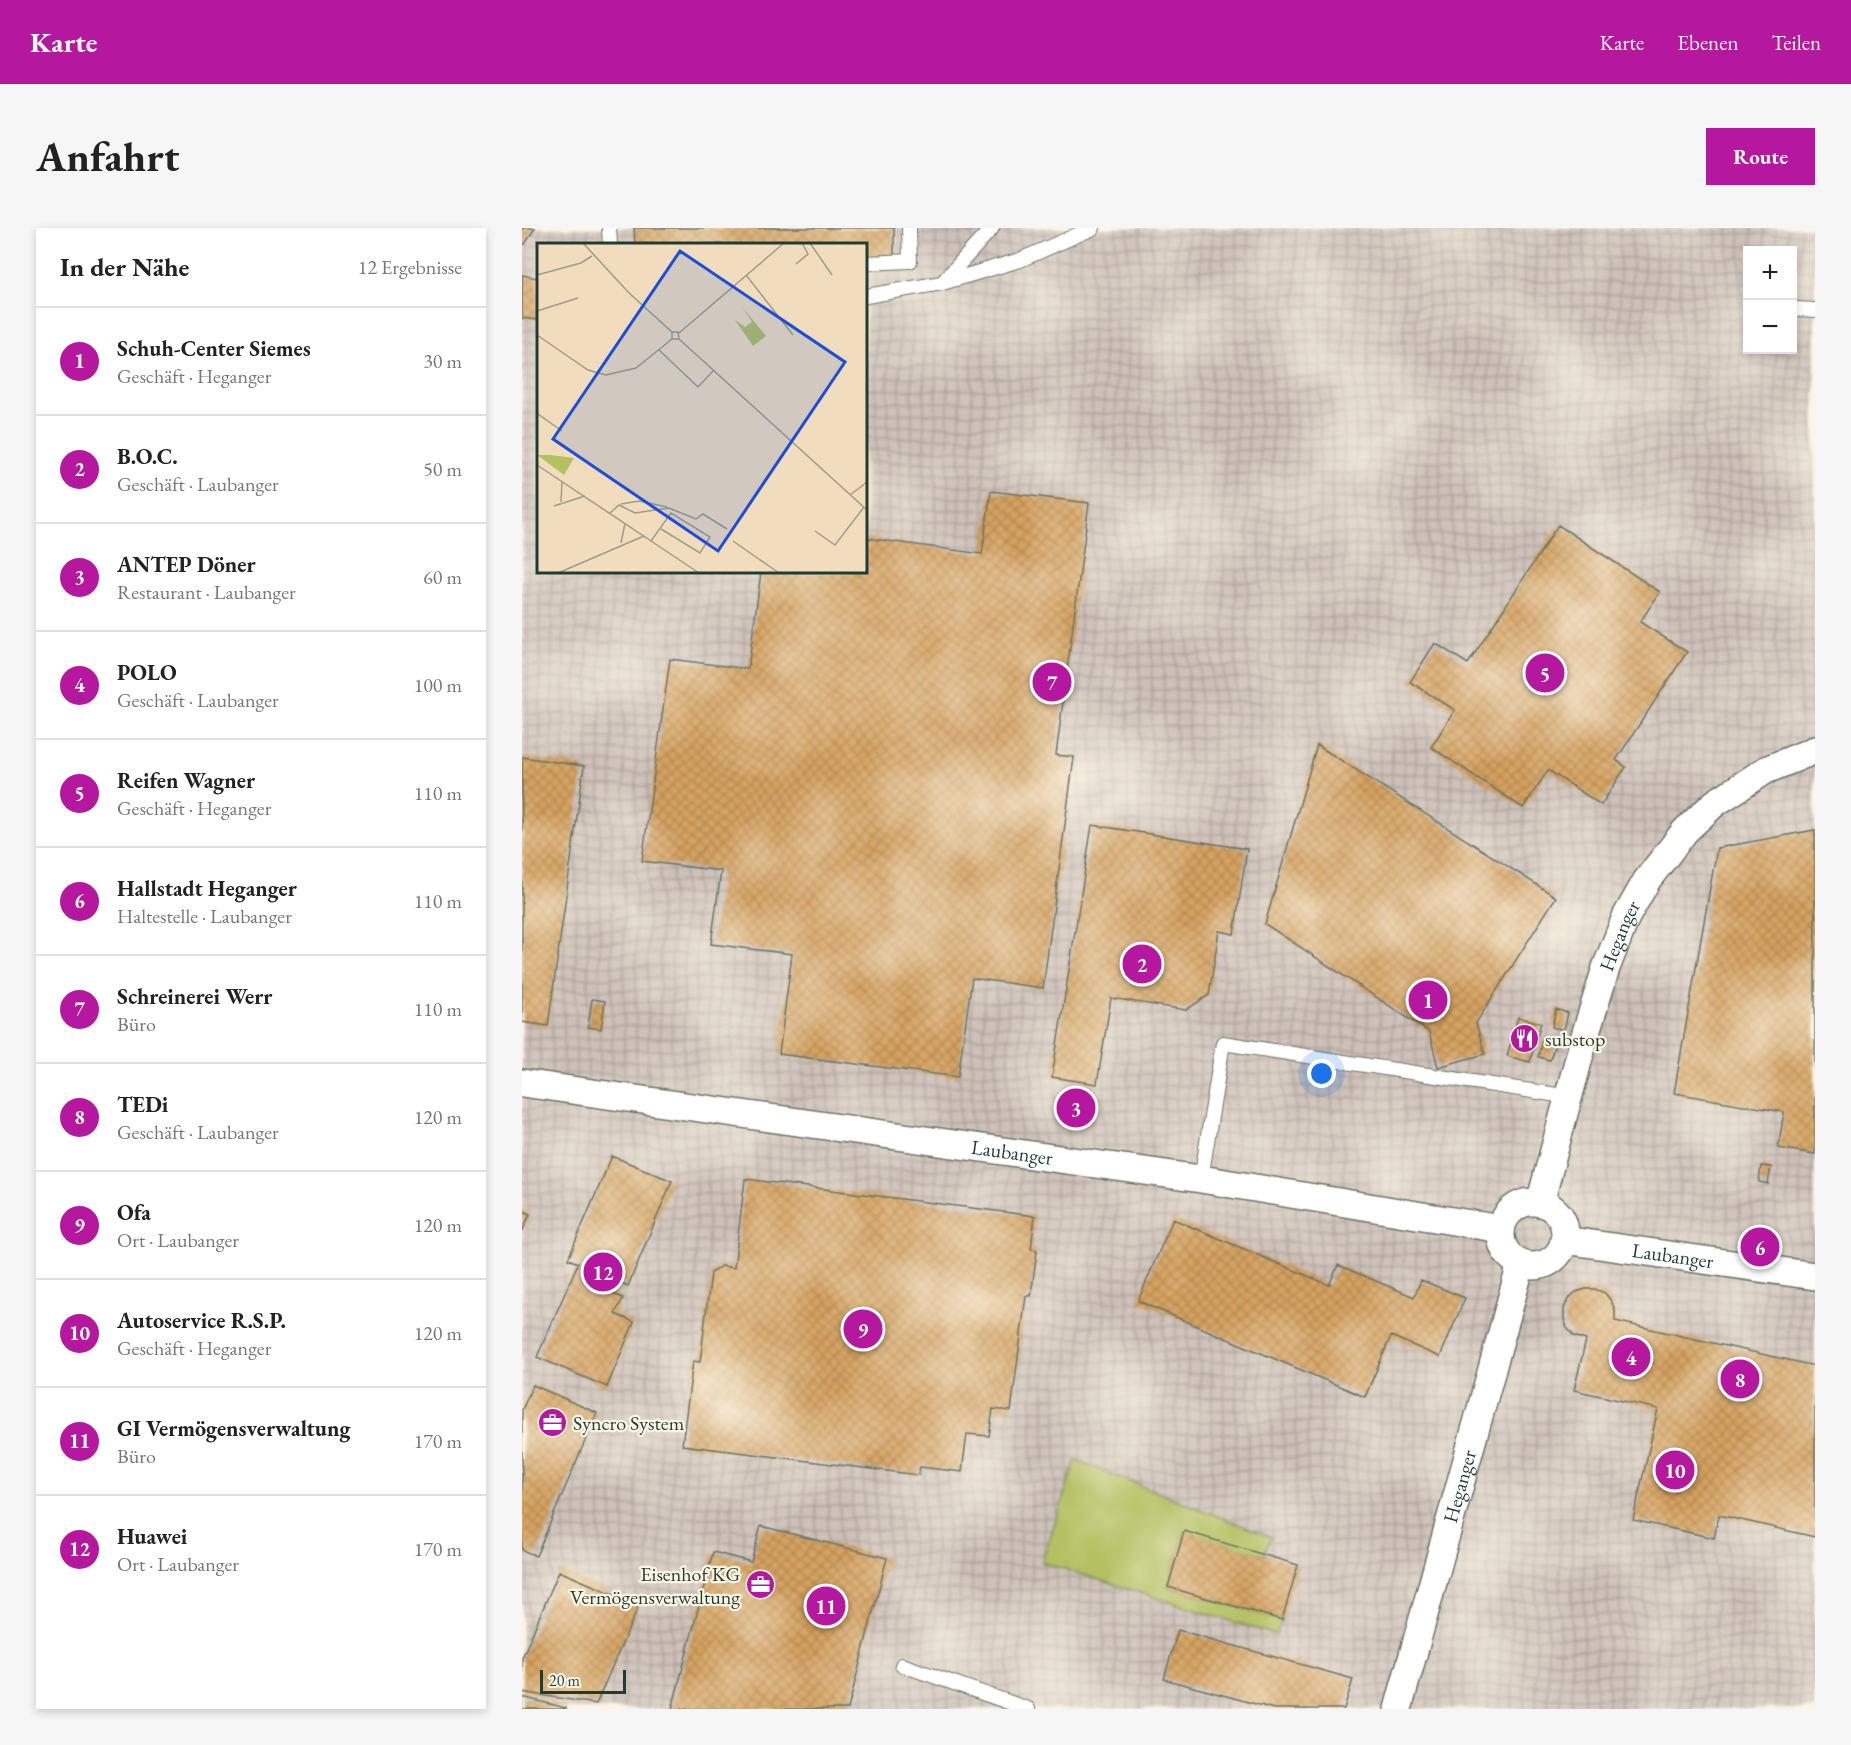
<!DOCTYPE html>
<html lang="de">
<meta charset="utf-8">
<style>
:root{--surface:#fff;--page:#f6f6f6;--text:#222;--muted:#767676;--line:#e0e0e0;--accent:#b5179e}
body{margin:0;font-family:"EB Garamond",serif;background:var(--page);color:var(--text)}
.controls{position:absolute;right:18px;top:18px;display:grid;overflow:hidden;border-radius:0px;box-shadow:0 3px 9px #0003}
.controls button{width:54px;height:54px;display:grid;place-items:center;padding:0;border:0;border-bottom:2px solid var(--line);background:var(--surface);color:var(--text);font:30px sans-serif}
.scale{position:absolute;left:18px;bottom:15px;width:86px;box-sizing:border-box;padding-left:6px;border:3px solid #1f3d34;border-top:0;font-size:16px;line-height:21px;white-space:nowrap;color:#1f3d34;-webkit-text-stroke:4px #fcf5e5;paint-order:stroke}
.you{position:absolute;left:800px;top:846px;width:21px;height:21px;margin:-15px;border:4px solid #fff;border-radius:50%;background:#1a73e8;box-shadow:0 0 0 9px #1a73e833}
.badge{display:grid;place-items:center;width:39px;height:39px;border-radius:50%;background:var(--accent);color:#fff;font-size:20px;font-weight:700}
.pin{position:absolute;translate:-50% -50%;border:3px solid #fff;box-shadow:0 2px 6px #0006}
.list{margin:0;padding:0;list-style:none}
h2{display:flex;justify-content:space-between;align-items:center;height:78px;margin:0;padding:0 24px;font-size:26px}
h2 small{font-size:20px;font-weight:400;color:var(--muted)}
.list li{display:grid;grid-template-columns:39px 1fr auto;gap:18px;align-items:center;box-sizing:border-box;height:108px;padding:0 24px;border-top:2px solid var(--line)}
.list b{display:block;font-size:22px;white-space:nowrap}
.list p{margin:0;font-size:20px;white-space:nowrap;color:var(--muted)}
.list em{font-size:20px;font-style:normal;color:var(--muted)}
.map{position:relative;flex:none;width:1293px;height:1481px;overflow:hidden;border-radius:0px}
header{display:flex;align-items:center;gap:36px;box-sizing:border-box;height:84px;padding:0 30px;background:var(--accent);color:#fff}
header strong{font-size:28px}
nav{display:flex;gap:33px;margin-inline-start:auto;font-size:21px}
.intro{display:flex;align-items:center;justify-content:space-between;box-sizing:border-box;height:144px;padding:0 36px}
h1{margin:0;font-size:42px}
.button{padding:15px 27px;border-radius:0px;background:var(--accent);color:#fff;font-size:21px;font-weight:700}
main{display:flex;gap:36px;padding:0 36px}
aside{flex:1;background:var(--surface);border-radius:0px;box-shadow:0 3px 9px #0003}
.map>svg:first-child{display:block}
.industrial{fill:url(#industrial-grid);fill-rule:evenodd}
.grass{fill:#b4c163;stroke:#6a7f4c;stroke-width:1.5}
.building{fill:url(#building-cross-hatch)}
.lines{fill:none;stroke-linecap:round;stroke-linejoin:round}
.lane-casing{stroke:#687564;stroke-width:16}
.street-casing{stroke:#687564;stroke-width:30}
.lane{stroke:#fff;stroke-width:14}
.street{stroke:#fff;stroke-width:27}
.labels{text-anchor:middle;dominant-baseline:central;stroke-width:4.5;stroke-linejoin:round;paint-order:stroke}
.street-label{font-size:20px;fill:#1f3d34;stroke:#fcf5e5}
.poi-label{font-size:20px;fill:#1f3d34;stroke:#fcf5e5;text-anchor:start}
.inset-road{fill:none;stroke:#9d9d86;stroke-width:1.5}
.view{fill:#1d4ed8;fill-opacity:0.15;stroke:#1d4ed8;stroke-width:3}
.inset-edge{fill:none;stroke:#1f3d34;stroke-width:3}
</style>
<header>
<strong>Karte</strong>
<nav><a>Karte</a><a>Ebenen</a><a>Teilen</a></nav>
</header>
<div class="intro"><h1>Anfahrt</h1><a class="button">Route</a></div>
<main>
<aside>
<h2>In der Nähe<small>12 Ergebnisse</small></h2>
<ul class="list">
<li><span class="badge">1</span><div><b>Schuh-Center Siemes</b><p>Geschäft · Heganger</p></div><em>30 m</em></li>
<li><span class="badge">2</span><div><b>B.O.C.</b><p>Geschäft · Laubanger</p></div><em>50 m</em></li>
<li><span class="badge">3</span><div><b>ANTEP Döner</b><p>Restaurant · Laubanger</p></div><em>60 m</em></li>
<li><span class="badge">4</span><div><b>POLO</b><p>Geschäft · Laubanger</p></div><em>100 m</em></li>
<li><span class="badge">5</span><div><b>Reifen Wagner</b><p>Geschäft · Heganger</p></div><em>110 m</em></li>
<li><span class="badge">6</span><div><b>Hallstadt Heganger</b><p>Haltestelle · Laubanger</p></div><em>110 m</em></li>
<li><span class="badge">7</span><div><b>Schreinerei Werr</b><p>Büro</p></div><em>110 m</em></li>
<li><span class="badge">8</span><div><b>TEDi</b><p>Geschäft · Laubanger</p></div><em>120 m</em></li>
<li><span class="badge">9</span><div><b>Ofa</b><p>Ort · Laubanger</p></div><em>120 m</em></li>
<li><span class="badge">10</span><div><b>Autoservice R.S.P.</b><p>Geschäft · Heganger</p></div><em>120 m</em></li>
<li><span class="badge">11</span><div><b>GI Vermögensverwaltung</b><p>Büro</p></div><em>170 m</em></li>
<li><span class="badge">12</span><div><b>Huawei</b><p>Ort · Laubanger</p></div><em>170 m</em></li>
</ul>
</aside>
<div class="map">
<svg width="1293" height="1481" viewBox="0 0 1293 1481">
<defs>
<pattern id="industrial-grid" width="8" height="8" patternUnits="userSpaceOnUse" patternTransform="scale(1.5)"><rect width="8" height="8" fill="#cec1b9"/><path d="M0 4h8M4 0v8" fill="none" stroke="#a79e97"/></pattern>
<pattern id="building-cross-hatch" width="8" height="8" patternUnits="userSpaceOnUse" patternTransform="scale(1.5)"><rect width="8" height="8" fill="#d7a361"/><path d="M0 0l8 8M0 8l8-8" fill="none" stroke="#ae8651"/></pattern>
</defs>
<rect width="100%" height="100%" fill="#fcf5e5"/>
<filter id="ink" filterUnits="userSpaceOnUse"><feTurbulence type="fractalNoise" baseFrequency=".0167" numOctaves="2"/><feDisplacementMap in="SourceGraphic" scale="12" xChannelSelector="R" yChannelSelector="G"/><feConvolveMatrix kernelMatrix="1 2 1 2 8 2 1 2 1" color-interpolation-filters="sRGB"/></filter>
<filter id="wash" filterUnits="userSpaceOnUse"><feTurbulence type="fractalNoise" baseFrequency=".008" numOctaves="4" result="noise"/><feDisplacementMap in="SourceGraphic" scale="24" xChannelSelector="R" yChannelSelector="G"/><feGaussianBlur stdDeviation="1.35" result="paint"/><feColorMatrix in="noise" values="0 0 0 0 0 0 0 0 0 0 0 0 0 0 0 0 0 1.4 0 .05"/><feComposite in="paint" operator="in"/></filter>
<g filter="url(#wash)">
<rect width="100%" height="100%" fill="#f1ddbd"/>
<path class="industrial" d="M0,0H1293V1481H0ZM16,16H344V344H16ZM1226,22H1270V122H1226Z"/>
<path class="grass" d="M554,1232L749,1309L742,1327L662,1304L646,1359L760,1392L754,1407L520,1334Z"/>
<g id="blocks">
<path class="building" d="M0,0H13L3,16H0Z
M112,0H372V29H344V16H113Z
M0,47L16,50V92L0,90Z
M469,263L567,275L534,527L552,529L521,760L450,750L436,849L257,826L270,726L189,716L199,643L120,633L148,431L226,441L239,344H344V310L460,326Z
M1036,297L1138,364L1118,394L1165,424L1094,532L1104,539L1079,577L1026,542L1001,580L909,519L933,482L888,454L913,415L946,436Z
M795,517L1034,669L954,795L963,826L916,839L907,804L743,696Z
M0,529L62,538L26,798L0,794Z
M570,597L725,621L712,706L697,703L687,767L664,782L589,770L575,856L530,849Z
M1293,602V926L1256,920L1262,884L1152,865L1195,620Z
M70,771L83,773L79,801L66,799Z
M1034,781L1046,785L1042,802L1030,799Z
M996,789L1019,795L1008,834L985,828Z
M1020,812L1033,816L1028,832L1016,829Z
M545,864L569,867L564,898L540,895Z
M90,928L150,953L106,1058L97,1054L92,1066L101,1070L93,1086L112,1094L85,1159L15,1129L56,1035L46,1031Z
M1239,938L1249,939L1246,956L1237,954Z
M223,951L513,988L509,1021L515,1022L509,1068H504L489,1183L471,1181L467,1208L445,1206L440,1244L398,1239L396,1247L160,1217L171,1133L178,1134L189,1045L199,1038L212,1040Z
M0,982L8,986L0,1004Z
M651,991L807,1057L816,1037L892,1069L899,1052L943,1070L918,1129L869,1108L843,1169L616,1073Z
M1064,1061H1073L1083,1065L1089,1073L1093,1082V1093L1293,1138V1309L1197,1287L1192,1310L1111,1292L1136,1181L1052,1162L1064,1112L1052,1108L1045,1100L1042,1091V1081L1046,1071L1054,1064Z
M11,1157L75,1185L14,1328L0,1322V1182Z
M239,1298L365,1330L326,1481H150L191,1324L229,1334Z
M662,1303L776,1337L760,1392L646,1359Z
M37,1343L117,1377L74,1476L0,1464V1430Z
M656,1402L831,1451L822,1481H752L642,1451Z
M0,1469L44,1480V1481H0Z"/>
</g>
</g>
<g filter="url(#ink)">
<use href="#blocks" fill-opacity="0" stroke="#687564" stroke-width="1.5"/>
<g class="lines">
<defs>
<path id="lane" d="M87,0L88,16
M344,35L388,33L387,0
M420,55L498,32L571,0
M344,68L420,55L470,0
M1274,81L1293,82
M679,951L701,815L1048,869
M380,1437L506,1481"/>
<g id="street">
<path id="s1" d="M0,855L679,951L979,1001"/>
<circle cx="1011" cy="1006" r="32"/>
<path id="s2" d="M1018,975L1062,811L1084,740L1104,689L1125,652L1163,603L1193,575L1244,542L1293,522"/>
<path id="s3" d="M1042,1012L1293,1048"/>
<path id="s4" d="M876,1481L999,1036"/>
</g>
</defs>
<use href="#lane" class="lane-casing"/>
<use href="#street" class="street-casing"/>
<use href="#lane" class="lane"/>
<use href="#street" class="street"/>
</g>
</g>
<defs>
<symbol id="restaurant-disc" viewBox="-11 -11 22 22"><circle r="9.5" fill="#b5179e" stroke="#fcf5e5"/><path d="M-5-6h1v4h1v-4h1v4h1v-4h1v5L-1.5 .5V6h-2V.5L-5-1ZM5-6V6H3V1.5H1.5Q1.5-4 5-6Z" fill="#fff"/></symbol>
<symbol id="office-disc" viewBox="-11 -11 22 22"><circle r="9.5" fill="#b5179e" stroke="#fcf5e5"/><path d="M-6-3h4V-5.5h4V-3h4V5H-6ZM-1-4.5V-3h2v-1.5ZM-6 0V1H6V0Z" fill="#fff"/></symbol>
</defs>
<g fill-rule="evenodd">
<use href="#restaurant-disc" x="986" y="794" width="33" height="33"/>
<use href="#office-disc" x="14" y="1178" width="33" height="33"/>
<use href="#office-disc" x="222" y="1340" width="33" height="33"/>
</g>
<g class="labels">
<g class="street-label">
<text stroke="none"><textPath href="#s2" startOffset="279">Heganger</textPath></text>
<text stroke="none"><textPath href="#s1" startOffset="495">Laubanger</textPath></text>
<text stroke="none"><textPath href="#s3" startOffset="110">Laubanger</textPath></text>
<text stroke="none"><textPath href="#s4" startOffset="231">Heganger</textPath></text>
</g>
<g class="poi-label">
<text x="1023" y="811">substop</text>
<text x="51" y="1195">Syncro System</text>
<text x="218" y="1346" text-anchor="end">Eisenhof KG<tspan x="218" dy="23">Vermögensverwaltung</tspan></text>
</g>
</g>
<g transform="translate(15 15)">
<rect width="330" height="330" fill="#f1ddbd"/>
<path d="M205,64L229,93L216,103L198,77L208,84L215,79ZM0,212H13L37,215L27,232Z" fill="#b4c163"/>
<path class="inset-road" d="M46,0L92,50L135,89H141L142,96H135V89M273,0L295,32M259,21L271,11L265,0M0,32L44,20L55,13M209,32L256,92M0,68L41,55M142,90L247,0M0,92L51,127L69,132L99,125L135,96M142,96L330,267M122,107L161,144L176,128M0,165L1,171L25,188M0,222L162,330M313,252L330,239M24,259L25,238M84,261L102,258L130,264M17,263L48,253M73,270L82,262L98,270L132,265L159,276L166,271L190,286M278,288L298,302L327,264M114,298L134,270L173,294L163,310L124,286M196,298L242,330M84,300L88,280M21,330L107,293"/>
<path class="view" d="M143,8L308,119L181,308L16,196Z"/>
<rect width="330" height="330" class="inset-edge"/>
</g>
</svg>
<div class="controls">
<button>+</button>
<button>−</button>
</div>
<div class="scale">20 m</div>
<div class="you"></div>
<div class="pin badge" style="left:906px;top:772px">1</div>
<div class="pin badge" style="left:620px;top:736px">2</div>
<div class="pin badge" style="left:554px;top:880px">3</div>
<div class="pin badge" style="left:1109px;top:1129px">4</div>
<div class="pin badge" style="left:1023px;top:445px">5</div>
<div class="pin badge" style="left:1238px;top:1019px">6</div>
<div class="pin badge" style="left:530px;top:454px">7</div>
<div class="pin badge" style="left:1218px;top:1151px">8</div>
<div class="pin badge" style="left:341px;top:1101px">9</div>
<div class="pin badge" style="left:1153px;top:1242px">10</div>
<div class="pin badge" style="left:304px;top:1378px">11</div>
<div class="pin badge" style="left:81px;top:1044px">12</div>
</div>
</main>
